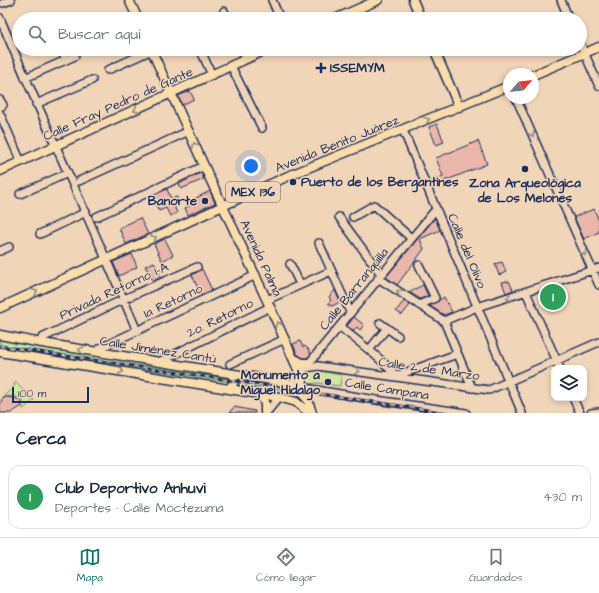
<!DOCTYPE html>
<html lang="es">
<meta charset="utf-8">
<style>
:root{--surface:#fff;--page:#f6f6f7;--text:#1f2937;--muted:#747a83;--line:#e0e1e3;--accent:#0f766e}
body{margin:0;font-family:"Architects Daughter",sans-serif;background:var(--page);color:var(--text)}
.controls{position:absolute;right:12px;bottom:12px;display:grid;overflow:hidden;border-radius:8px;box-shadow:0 2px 6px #0003}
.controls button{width:36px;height:36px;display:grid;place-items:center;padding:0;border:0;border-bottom:1px solid var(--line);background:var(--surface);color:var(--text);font:20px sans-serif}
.compass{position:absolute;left:503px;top:68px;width:36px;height:36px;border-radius:50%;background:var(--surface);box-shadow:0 2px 6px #0003;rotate:62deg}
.scale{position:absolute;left:12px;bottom:10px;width:77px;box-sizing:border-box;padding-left:4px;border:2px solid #1b2f5e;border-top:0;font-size:11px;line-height:14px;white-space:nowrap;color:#1b2f5e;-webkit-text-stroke:3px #f1d5b8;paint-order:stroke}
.you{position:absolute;left:251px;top:166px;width:14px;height:14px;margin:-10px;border:3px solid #fff;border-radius:50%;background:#1a73e8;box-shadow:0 0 0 6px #1a73e833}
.badge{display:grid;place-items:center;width:26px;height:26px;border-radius:50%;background:var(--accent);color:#fff;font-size:13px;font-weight:700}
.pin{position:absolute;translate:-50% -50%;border:2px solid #fff;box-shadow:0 1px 4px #0006}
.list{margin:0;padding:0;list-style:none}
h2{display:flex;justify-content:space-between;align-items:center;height:52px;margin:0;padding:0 16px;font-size:17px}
h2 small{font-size:13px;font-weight:400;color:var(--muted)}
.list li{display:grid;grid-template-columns:26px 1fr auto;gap:12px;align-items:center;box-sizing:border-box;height:64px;margin:0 8px 8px;padding:0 8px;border:1px solid var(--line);border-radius:12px}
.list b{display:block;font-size:15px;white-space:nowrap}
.list p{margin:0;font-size:13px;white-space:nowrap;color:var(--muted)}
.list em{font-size:13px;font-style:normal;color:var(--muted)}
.icon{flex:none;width:22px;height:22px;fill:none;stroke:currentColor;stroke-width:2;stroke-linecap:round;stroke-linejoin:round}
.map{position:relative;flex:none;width:599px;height:413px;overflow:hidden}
.search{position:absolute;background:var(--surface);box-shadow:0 2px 6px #0003;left:12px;right:12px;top:12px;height:44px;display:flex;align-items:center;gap:10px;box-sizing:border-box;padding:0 14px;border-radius:22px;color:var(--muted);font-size:15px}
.sheet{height:124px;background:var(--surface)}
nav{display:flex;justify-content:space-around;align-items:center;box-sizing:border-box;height:56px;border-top:1px solid var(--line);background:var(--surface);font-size:11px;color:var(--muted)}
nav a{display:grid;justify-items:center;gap:2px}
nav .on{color:var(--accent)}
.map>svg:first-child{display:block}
.green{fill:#cde79d;stroke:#748b7e}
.water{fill:#85c6e6;stroke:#5b8ab0}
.building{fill:#eab7aa;stroke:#1b2f5e}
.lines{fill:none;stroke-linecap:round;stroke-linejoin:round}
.minor-casing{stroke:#1b2f5e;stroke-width:10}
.major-casing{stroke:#1b2f5e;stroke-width:11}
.minor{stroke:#f1d5b8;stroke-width:7}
.major{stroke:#fbddab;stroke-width:8}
.rail-casing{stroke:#1b2f5e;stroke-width:3}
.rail{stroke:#f1d5b8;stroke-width:1.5;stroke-dasharray:4.5;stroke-linecap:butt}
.oneway{stroke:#8b8684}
.oneway2{stroke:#86828b}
.poi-dot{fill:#1b2f5e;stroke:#f1d5b8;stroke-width:1.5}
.labels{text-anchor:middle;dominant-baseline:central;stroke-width:3;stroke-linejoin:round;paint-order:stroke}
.shield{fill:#f1d5b8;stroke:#5b6179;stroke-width:1}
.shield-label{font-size:12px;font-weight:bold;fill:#1b2f5e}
.poi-label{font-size:13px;font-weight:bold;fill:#1b2f5e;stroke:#f1d5b8;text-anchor:start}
.street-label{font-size:13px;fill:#1b2f5e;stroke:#f1d5b8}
</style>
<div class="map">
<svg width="599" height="413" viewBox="0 0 599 413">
<rect width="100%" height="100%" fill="#f1d5b8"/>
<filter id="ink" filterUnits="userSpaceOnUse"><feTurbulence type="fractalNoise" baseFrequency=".025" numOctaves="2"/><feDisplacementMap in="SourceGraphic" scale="8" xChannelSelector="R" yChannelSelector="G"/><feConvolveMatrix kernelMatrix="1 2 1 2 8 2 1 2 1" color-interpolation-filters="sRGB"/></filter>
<g filter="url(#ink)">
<path class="green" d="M0,339L282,386L279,394L0,350Z
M309,369L341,375L340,386L317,383L306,384L303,380L305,371Z
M16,381L18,385L34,400L23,409L22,406L23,401C16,395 10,395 2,398L15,385L14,384Z"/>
<path class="water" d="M553,284L562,307L552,309L543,287Z"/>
<path class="building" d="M190,91L194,99L182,105L178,96Z
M437,124L444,142L436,145L429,127Z
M478,141L487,164L432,186L430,182L443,176L436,158Z
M201,173L204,179L181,189L179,184Z
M167,189L171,199L177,197L180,204L174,206L177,213L170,216L166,208L159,211L154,201L156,200L154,195Z
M210,191L215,203L188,215L185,208L195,203L194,199Z
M594,209L599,221V232L584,239L574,217Z
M140,218L148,234L126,244L119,228Z
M435,218L440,230L420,239L424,249L397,285L386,277Z
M165,239L173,255L162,261L154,244Z
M132,254L137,267L119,276L113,262Z
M154,262L161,277L153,281L145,266Z
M502,262L506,272L499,275L495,264Z
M202,269L212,290L201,295L192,275L199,271Z
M507,281V282L509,281L513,290L506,293L502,282Z
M423,285L428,296L420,299L409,292Z
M335,290L340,302L332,306L328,303L331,300L329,297Z
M444,297L452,312L444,315L430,306Z
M404,301L410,305L402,315L396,311Z
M354,317L364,325L360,330L357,327L354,331L347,326Z
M300,341L303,347L305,346L310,351L309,352L311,354L307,358H303L297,354L293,344Z
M6,397L15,398L21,401L22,406L11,413H0V403L2,402L1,400Z
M234,407L255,411V413H229Z"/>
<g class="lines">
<defs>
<path id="minor" d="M272,0L280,19
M561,0L569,19
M3,3L11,0
M224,11L228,19
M0,18C44,123 93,226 137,331
M580,43L599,86
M61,49L66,60
M200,49L212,75
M242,49L246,59
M231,66L262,128
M108,70L152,50
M25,78L75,56
M516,98L599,285
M0,100L3,105L0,107
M36,104L92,80
M0,114L21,162
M403,130L522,413
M79,181L189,131
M20,194L68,173
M96,217L204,166
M339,217L381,274
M353,217L374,205L411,238
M40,234L86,212
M319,243L350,312
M0,251L9,247
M290,264L300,284
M419,265L435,298L419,305
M378,278L444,321L472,388
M526,292L560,368
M267,300L331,271
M444,321L477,307L599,268
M380,323L398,336
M340,327C359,342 380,357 396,376L457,354
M42,338L124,299L197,267
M100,348L256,275
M369,350L387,328
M159,362L270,307
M230,364L285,339
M306,368L318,366L489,390L599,342
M292,384L436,209
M305,388L376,400L466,413
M573,398L580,413
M266,413L279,397
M591,413L599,412"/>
<path id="major" d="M129,0L138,19
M413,0L421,19
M335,19L378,0
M151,49L211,181L270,307L300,374L312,413
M434,49L459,107
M533,75L599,47
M0,171L268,49
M0,308L288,176L509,86
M0,335L36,342L284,382C294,384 300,391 307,399
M0,352L279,397L296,402L309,413
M293,358L302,363H309
M229,389L234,382L233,374
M261,394L265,404V413"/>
</defs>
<use href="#minor" class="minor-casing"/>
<use href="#major" class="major-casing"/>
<use href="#minor" class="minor"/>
<use href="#major" class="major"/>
<defs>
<path id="rail" d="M0,346L448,413"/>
</defs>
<use href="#rail" class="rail-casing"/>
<use href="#rail" class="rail"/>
</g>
<defs><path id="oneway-chevron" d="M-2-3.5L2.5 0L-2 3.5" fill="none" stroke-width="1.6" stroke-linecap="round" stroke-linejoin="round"/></defs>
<g class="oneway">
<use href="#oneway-chevron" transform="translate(136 110) rotate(156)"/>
<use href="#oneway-chevron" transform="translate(427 120) rotate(-22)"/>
<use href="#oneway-chevron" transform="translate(195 145) rotate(-114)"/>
<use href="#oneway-chevron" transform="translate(154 238) rotate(-25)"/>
<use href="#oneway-chevron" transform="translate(35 292) rotate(-25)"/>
<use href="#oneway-chevron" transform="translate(278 324) rotate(-113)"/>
<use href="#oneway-chevron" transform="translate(81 350) rotate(-171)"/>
<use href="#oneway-chevron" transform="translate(121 371) rotate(10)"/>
</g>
<g class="oneway2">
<use href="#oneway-chevron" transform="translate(532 134) rotate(66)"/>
<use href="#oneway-chevron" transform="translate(584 253) rotate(66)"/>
<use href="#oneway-chevron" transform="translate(399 292) rotate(-146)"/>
<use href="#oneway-chevron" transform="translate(509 298) rotate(163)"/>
<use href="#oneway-chevron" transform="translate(357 371) rotate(7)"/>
</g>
</g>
<g class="poi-dot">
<path d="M319 62h4v4h4v4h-4v4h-4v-4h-4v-4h4z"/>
<circle cx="525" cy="169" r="4"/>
<circle cx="293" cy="182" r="4"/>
<circle cx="205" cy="201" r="4"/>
<circle cx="328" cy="382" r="4"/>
</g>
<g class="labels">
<rect class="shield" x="226" y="182" width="54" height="20" rx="3"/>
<g class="shield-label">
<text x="253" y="192">MEX 136</text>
</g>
<g class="poi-label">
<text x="330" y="68">ISSEMYM</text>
<text x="301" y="182">Puerto de los Bergantines</text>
<text x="525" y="183" text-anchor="middle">Zona Arqueológica<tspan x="525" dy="15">de Los Melones</tspan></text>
<text x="197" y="201" text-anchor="end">Banorte</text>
<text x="320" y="375" text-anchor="end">Monumento a<tspan x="320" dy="15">Miguel Hidalgo</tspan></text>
</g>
<g class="street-label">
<text transform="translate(118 104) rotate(-24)">Calle Fray Pedro de Gante</text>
<text transform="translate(337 144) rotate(-22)">Avenida Benito Juárez</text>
<text transform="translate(467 251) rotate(67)">Calle del Olivo</text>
<text transform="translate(261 258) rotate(65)">Avenida Palma</text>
<text transform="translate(354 289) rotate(-51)">Calle Barranquilla</text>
<text transform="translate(114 291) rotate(-25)">Privada Retorno 1-A</text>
<text transform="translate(173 301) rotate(-25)">1a Retorno</text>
<text transform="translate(220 318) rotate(-26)">2o. Retorno</text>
<text transform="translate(158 350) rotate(9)">Calle Jiménez Cantú</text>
<text transform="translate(429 369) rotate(8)">Calle 2 de Marzo</text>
<text transform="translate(387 389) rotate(9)">Calle Campana</text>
</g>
</g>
</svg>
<div class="controls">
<button><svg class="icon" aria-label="layers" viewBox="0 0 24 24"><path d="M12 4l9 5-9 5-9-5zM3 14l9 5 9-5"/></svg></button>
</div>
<svg class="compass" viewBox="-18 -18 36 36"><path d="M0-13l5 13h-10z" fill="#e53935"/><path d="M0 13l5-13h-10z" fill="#747a83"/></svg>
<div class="scale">100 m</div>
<div class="you"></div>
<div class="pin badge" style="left:553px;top:297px;background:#2e9e5b">1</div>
<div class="search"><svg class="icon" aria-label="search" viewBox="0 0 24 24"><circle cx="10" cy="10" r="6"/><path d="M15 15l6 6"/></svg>Buscar aquí</div>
</div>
<section class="sheet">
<h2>Cerca<small></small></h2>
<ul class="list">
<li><span class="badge" style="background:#2e9e5b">1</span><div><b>Club Deportivo Anhuvi</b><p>Deportes · Calle Moctezuma</p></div><em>430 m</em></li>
</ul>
</section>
<nav>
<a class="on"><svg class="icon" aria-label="map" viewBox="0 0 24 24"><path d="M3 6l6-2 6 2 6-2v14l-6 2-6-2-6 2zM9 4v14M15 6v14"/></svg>Mapa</a>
<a><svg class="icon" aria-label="directions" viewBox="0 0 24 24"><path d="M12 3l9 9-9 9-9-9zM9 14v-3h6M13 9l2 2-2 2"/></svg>Cómo llegar</a>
<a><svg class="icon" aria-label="saved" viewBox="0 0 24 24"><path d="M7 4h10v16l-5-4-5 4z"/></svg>Guardados</a>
</nav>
